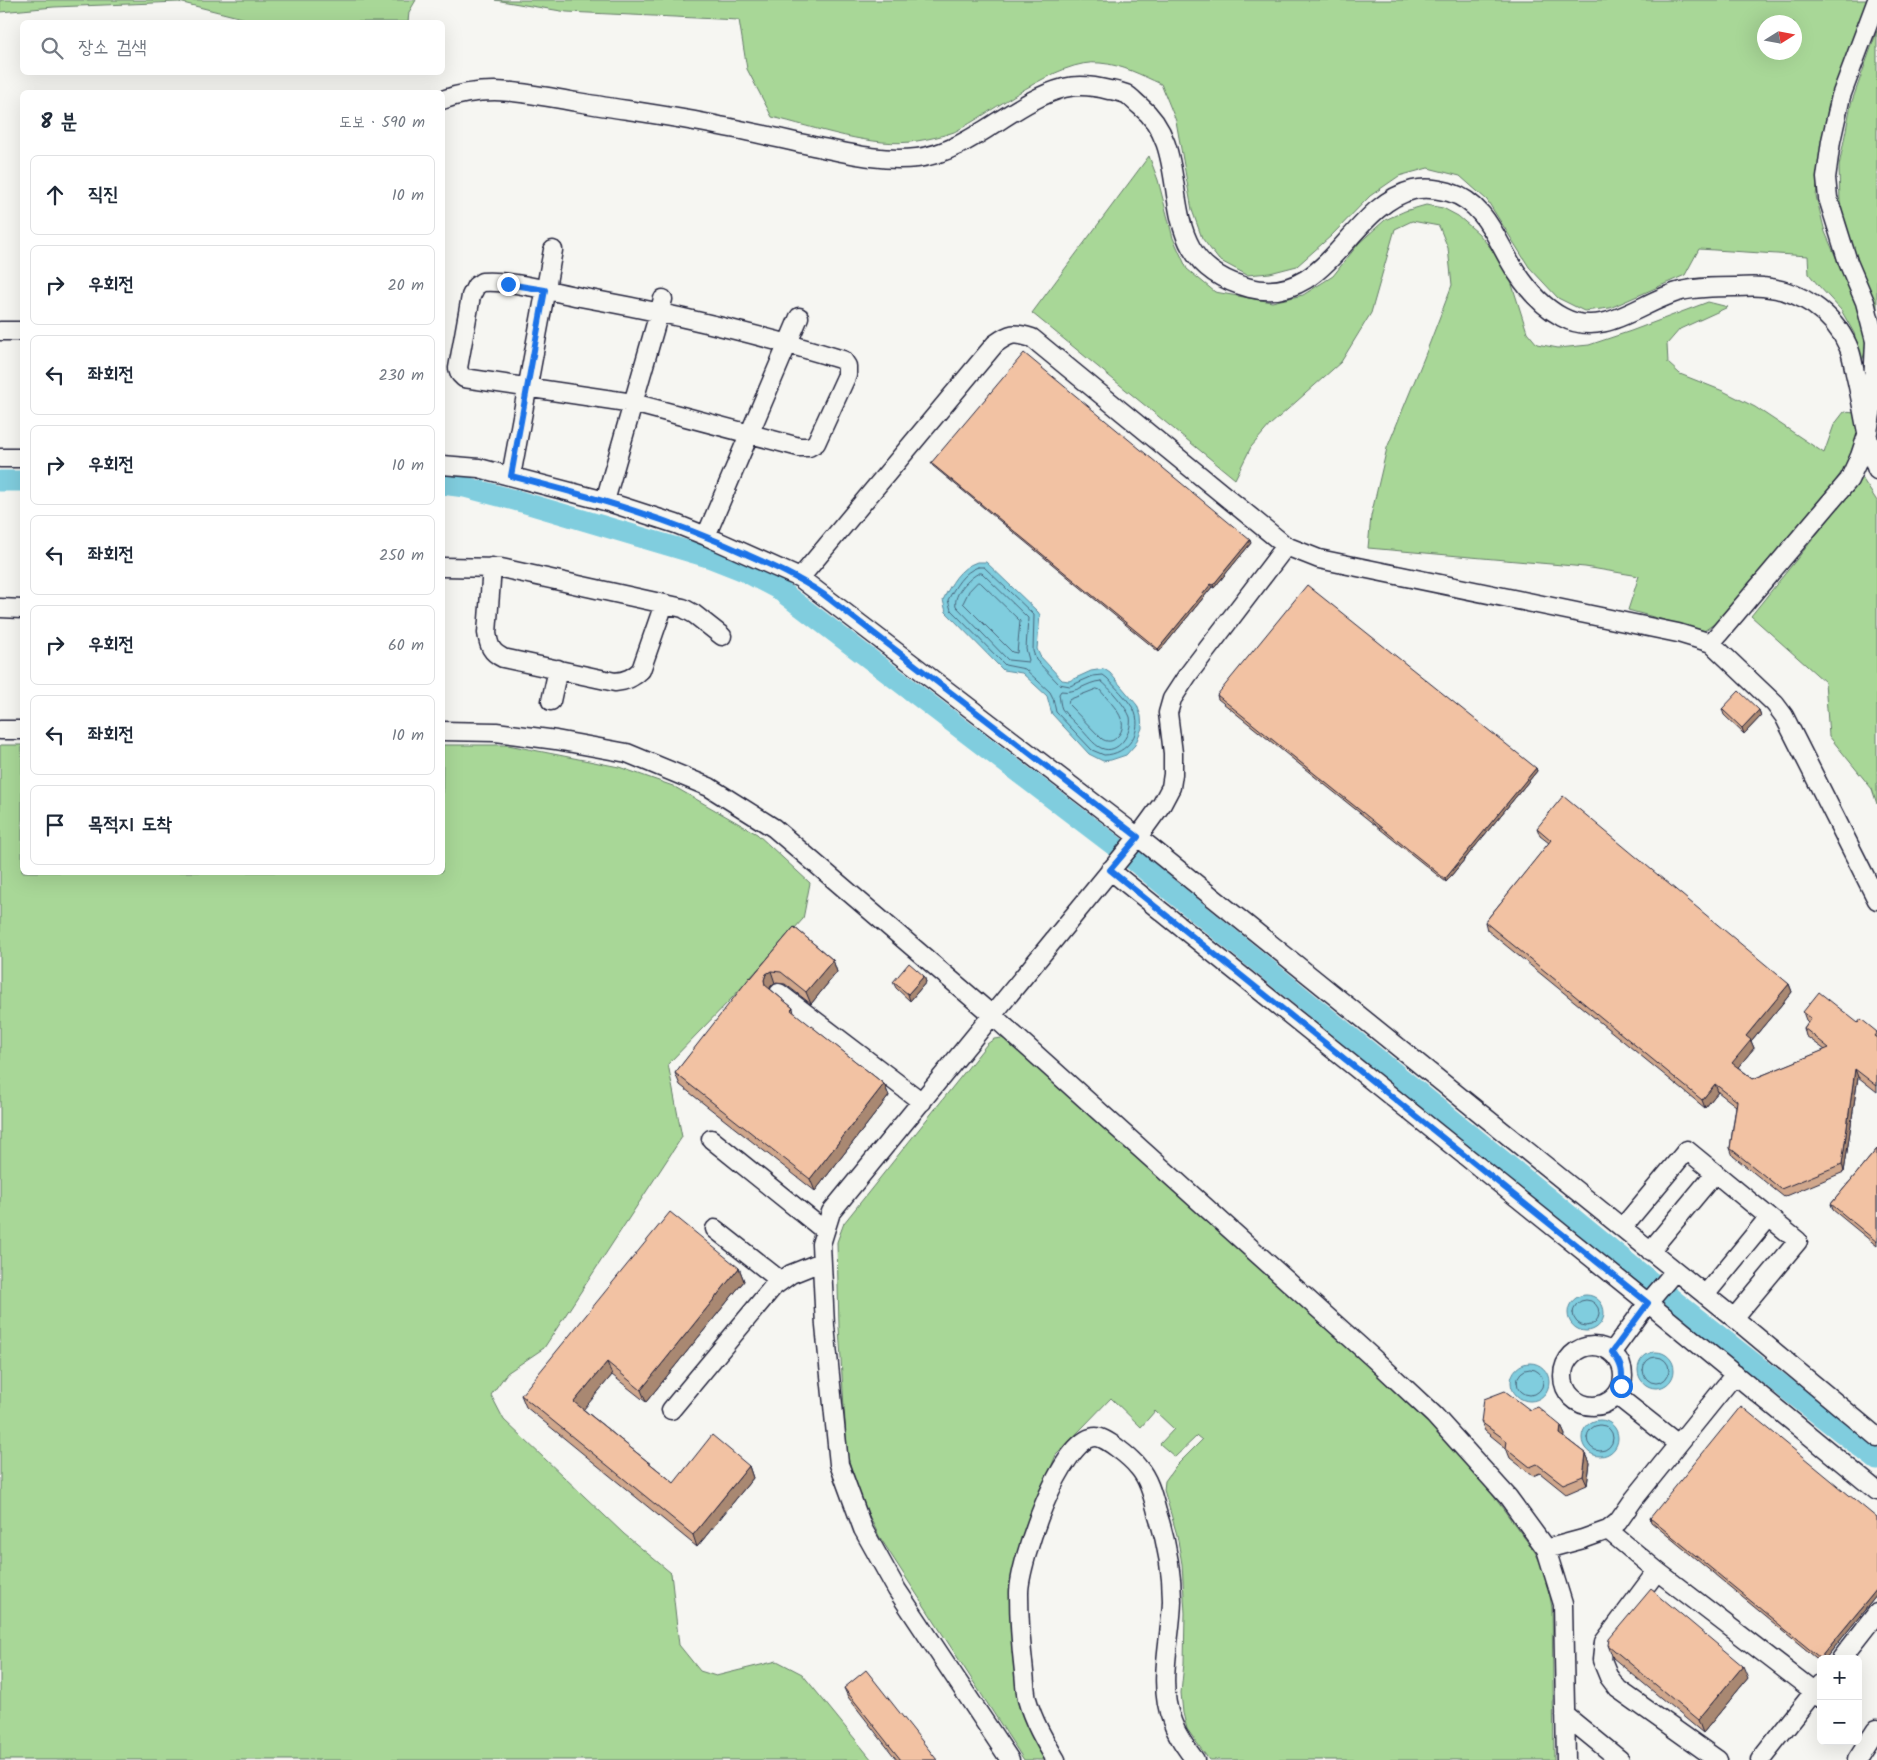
<!DOCTYPE html>
<html lang="ko">
<meta charset="utf-8">
<style>
:root{--surface:#fff;--page:#f6f6f7;--text:#1f2937;--muted:#747a83;--line:#e0e1e3}
body{margin:0;font-family:Kalam,"Poor Story",sans-serif;background:var(--page);color:var(--text)}
.controls{position:absolute;right:15px;bottom:15px;display:grid;overflow:hidden;border-radius:8px;box-shadow:0 5px 20px #0002}
.controls button{width:45px;height:45px;display:grid;place-items:center;padding:0;border:0;border-bottom:1px solid var(--line);background:var(--surface);color:var(--text);font:25px sans-serif}
.compass{position:absolute;left:1757px;top:15px;width:45px;height:45px;border-radius:50%;background:var(--surface);box-shadow:0 5px 20px #0002;rotate:79deg}
.stop{position:absolute;width:15px;height:15px;margin:-11px;border:4px solid #1a73e8;border-radius:50%;background:#fff}
.stop.end{background:#1a73e8;border-color:#fff;box-shadow:0 1px 5px #0008}
.list{margin:0;padding:0;list-style:none}
h2{display:flex;justify-content:space-between;align-items:center;height:65px;margin:0;padding:0 20px;font-size:21px}
h2 small{font-size:16px;font-weight:400;color:var(--muted)}
.list li{display:grid;grid-template-columns:32px 1fr auto;gap:15px;align-items:center;box-sizing:border-box;height:80px;margin:0 10px 10px;padding:0 10px;border:1px solid var(--line);border-radius:8px}
.list b{display:block;font-size:19px;white-space:nowrap}
.list em{font-size:16px;font-style:normal;color:var(--muted)}
.icon{flex:none;width:28px;height:28px;fill:none;stroke:currentColor;stroke-width:2;stroke-linecap:round;stroke-linejoin:round}
.map{position:relative;flex:none;width:1877px;height:1760px;overflow:hidden}
.search{position:absolute;background:var(--surface);box-shadow:0 5px 20px #0002;left:20px;top:20px;width:425px;height:55px;display:flex;align-items:center;gap:12px;box-sizing:border-box;padding:0 18px;border-radius:8px;color:var(--muted);font-size:19px}
.panel{position:absolute;background:var(--surface);box-shadow:0 5px 20px #0002;left:20px;top:90px;width:425px;height:785px;border-radius:8px}
.map>svg:first-child{display:block}
.green{fill:#a8d797;stroke:#657c69;fill-rule:evenodd}
.water{fill:#80cdde;stroke:#5a899d}
.lines{fill:none;stroke-linecap:round;stroke-linejoin:round}
.shore{stroke:#48667c;stroke-width:1}
.canal{stroke:#80cdde;stroke-width:21}
.minor-casing{stroke:#22223b;stroke-width:21}
.minor{stroke:#f6f6f2;stroke-width:18}
.wall{fill:#d0a78c;stroke:#22223b}
.shaded-wall{fill:#a98872;stroke:#22223b}
.building{fill:#f2c2a3;stroke:#22223b}
.route{stroke:#1a73e8;stroke-width:6}
</style>
<div class="map">
<svg width="1877" height="1760" viewBox="0 0 1877 1760">
<rect width="100%" height="100%" fill="#f6f6f2"/>
<filter id="ink" filterUnits="userSpaceOnUse"><feTurbulence type="fractalNoise" baseFrequency=".02" numOctaves="2"/><feDisplacementMap in="SourceGraphic" scale="10" xChannelSelector="R" yChannelSelector="G"/><feConvolveMatrix kernelMatrix="1 2 1 2 8 2 1 2 1" color-interpolation-filters="sRGB"/></filter>
<g filter="url(#ink)">
<path class="green" d="M0,0H416L409,12L408,22H258L179,2L54,7L0,12Z
M495,0H1870L1844,68L1821,152L1816,196L1825,232L1838,262L1856,297L1867,344L1862,362L1854,333L1841,310L1818,285L1809,274L1808,256L1699,249L1685,275L1610,308L1584,311L1558,298L1529,267L1487,200L1460,176L1428,168L1399,176L1370,196L1331,236L1297,266L1270,273L1247,275L1219,260L1202,238L1192,210L1176,121L1161,84C1141,75 1123,65 1100,63C1058,58 993,113 954,132C943,136 929,139 917,141C875,149 814,127 772,117L747,69L739,20L567,12ZM1764,22H1794V52H1764Z
M1877,31V313L1858,264L1840,205L1839,166L1851,104Z
M1149,156L1158,180L1173,238L1187,269L1215,292L1272,302L1303,295L1333,276L1359,243L1385,220L1405,211L1426,205L1443,208L1458,216L1478,233L1500,259L1509,275L1527,332L1537,344L1558,348L1589,345L1631,331L1708,302L1728,307L1680,329L1667,344L1668,363L1680,374L1723,391L1755,407L1824,453L1834,425L1844,412L1856,413C1862,440 1851,459 1836,480L1714,624L1704,631L1628,610L1639,576L1585,567L1368,548L1371,516L1387,448L1424,358L1452,285L1448,248L1439,226L1412,221L1395,229L1371,313L1341,362L1270,425L1251,447L1235,479L1032,313Z
M1862,478L1877,501V804L1872,789L1829,736L1825,682L1751,616Z
M0,745H22V872H442L443,745H508L619,767L673,786L757,834L810,883L803,919L732,998L668,1064L682,1137L544,1348L507,1373L491,1395L504,1420L624,1534L671,1573L679,1645L700,1671L716,1676L777,1661L802,1674L872,1760H0Z
M1002,1038L1010,1042L1428,1421L1450,1444L1492,1494L1535,1552L1546,1574L1552,1608L1554,1760H1209L1187,1729L1183,1713L1181,1693L1184,1663L1185,1613L1182,1564L1177,1535L1164,1490L1165,1481L1175,1467L1202,1440L1197,1436L1175,1457L1160,1444L1174,1429L1155,1411L1141,1427L1111,1398L1056,1455L1022,1539L1013,1590L1048,1760H1024L879,1536L859,1495L847,1454L839,1327L837,1242L844,1223L987,1044L994,1039Z"/>
<path class="water" d="M977,562H986L1038,612L1040,615L1037,649L1040,656L1062,680L1069,681L1091,671L1104,669L1110,673L1137,705L1141,716L1142,728L1135,745L1126,755L1111,760L1103,761L1089,754L1052,714L1047,696L1022,673L1003,670L946,612L943,600C951,584 959,568 977,562Z
M1568 1313a18 18 0 1 1 36 0a18 18 0 1 1-36 0Z
M1638 1370a18 18 0 1 1 36 0a18 18 0 1 1-36 0Z
M1511 1382a19 19 0 1 1 38 0a19 19 0 1 1-38 0Z
M1582 1438a18 18 0 1 1 36 0a18 18 0 1 1-36 0Z"/>
<g class="lines">
<path class="shore" d="M978,567H984L1034,615L1033,651L1036,660L1059,684L1070,686L1093,676L1103,675L1107,678C1115,687 1126,697 1133,708C1145,730 1128,755 1104,755L1092,750L1056,712L1053,698L1050,692L1025,669L1005,665L951,610L948,600C955,587 963,572 978,567Z
M979,573H982L1028,618L1026,649L1029,660L1028,662L1008,660L956,606C953,594 969,578 979,573Z
M978,582L981,583L1020,621L1017,653L1012,652L963,603L969,591Z
M1101,681C1109,687 1127,708 1130,717C1133,732 1118,756 1101,748C1093,744 1087,735 1081,729C1075,723 1067,716 1062,709C1060,705 1060,699 1059,694L1061,691C1077,694 1086,682 1101,681Z
M1097,689L1100,690C1109,702 1134,722 1116,738C1112,742 1107,742 1102,739L1068,704L1069,700Z
M1573 1313a13 13 0 1 1 26 0a13 13 0 1 1-26 0Z
M1643 1370a13 13 0 1 1 26 0a13 13 0 1 1-26 0Z
M1517 1382a13 13 0 1 1 26 0a13 13 0 1 1-26 0Z
M1587 1438a13 13 0 1 1 26 0a13 13 0 1 1-26 0Z"/>
<path class="canal" d="M0,481H22
M442,484L465,487L522,502L711,558L744,571L778,589L1137,863L1677,1303L1877,1460"/>
<defs>
<path id="minor" d="M442,100C489,83 529,94 577,102C624,110 673,116 720,126C753,132 786,140 818,147C851,154 884,162 917,158C971,152 1013,101 1064,88C1079,84 1094,86 1109,90C1112,90 1123,93 1126,94C1131,97 1135,102 1140,106C1202,156 1142,261 1250,288C1328,307 1349,206 1413,190C1426,187 1437,189 1449,192C1488,204 1497,244 1517,273C1529,291 1543,307 1562,317C1604,340 1641,301 1681,291C1699,287 1717,287 1735,287C1744,287 1754,286 1763,287C1799,290 1833,312 1848,346C1852,354 1853,364 1855,373C1863,405 1866,439 1877,470
M482,282C512,280 549,291 580,297C668,313 756,333 843,360L847,366V375L816,443L809,447H799L633,403L464,378L460,374L458,368L471,296L476,286Z
M0,331H22
M0,458H22
M442,465L479,468L605,501L676,524L706,536L800,578L1138,837L1734,1318L1877,1437
M511,476L553,250
M605,501L663,299
M706,536L799,317
M442,567L501,568L683,608L694,614L722,636
M492,567L487,633C489,646 491,652 503,658L615,682C626,681 633,678 641,670L664,604
M800,578L995,344C1010,333 1014,332 1032,338L1286,546L1319,559L1678,633L1711,643L1775,704L1784,716L1877,900
M0,608L22,609
M1711,643L1849,480L1860,456L1868,432L1872,408L1875,341L1865,302L1848,262L1828,198L1826,178L1831,141L1841,96L1877,0
M551,701L558,669
M0,730H22
M442,731L496,732L556,740L627,753L709,787L774,828L992,1015L1373,1358L1434,1415L1508,1497L1546,1549L1563,1604L1566,1760
M1110,870L1648,1303L1877,1491
M779,993L922,1102
M711,1139L825,1231
M1622,1228L1687,1150L1798,1241L1734,1318
M715,1229L781,1281
M1650,1251L1715,1173
M1705,1295L1769,1217
M1563 1376a30 30 0 1 1 60 0a30 30 0 1 1-60 0Z
M1612,1352L1648,1303L1675,1271
M1616,1395L1678,1444
M671,1410L773,1287L791,1274L821,1262
M1608,1530L1657,1571L1821,1697
M1546,1549L1583,1539L1608,1530L1618,1522L1634,1499L1735,1374
M1657,1571L1604,1642L1602,1660L1609,1677L1618,1689L1718,1760
M1841,1659L1877,1613
M1565,1715L1620,1760
M1010,1760L897,1590L863,1529L839,1464L825,1326L821,1244L831,1212L1138,837L1162,804L1171,787L1173,774V753L1168,713L1172,699L1187,676L1286,546
M1056,1760C1044,1740 1033,1721 1027,1699C1025,1690 1025,1681 1024,1672C1021,1646 1019,1620 1019,1593C1019,1563 1061,1437 1096,1437C1106,1437 1132,1459 1138,1467C1149,1479 1153,1497 1157,1512C1166,1540 1172,1572 1172,1601C1171,1640 1157,1684 1172,1721C1177,1736 1186,1748 1195,1760
M1760,1760L1820,1684
M1857,1760L1877,1729"/>
</defs>
<use href="#minor" class="minor-casing"/>
<use href="#minor" class="minor"/>
</g>
<path class="wall" d="M931,463L1251,543L1214,588L1212,587L1159,652L933,466Z
M1217,695L1536,768L1537,771L1446,882L1218,699Z
M1722,709L1759,710L1761,716L1744,734L1724,715Z
M1537,828L1789,984L1792,992L1751,1041L1754,1048L1738,1067L1753,1079L1825,1050L1806,1036L1804,1028L1808,1022L1806,1020L1803,1012L1858,1023L1877,1032V1092L1858,1077L1844,1172L1784,1197L1733,1156L1730,1148L1736,1106L1718,1092L1705,1108L1487,930L1485,922L1549,843L1540,836Z
M794,927L833,960L837,972L811,1004L785,984L775,983L771,986L770,989L793,1008L794,1013L884,1084L889,1096L815,1191L680,1085L675,1073L751,978Z
M924,976L926,982L910,1001L896,988L893,982Z
M1877,1149V1246L1833,1210L1831,1204Z
M739,1268L744,1281L646,1402L612,1375L583,1409L674,1483L749,1466L753,1478L697,1547L526,1407L521,1395Z
M1530,1410L1561,1426L1565,1435L1564,1437L1586,1454L1590,1463L1587,1485L1566,1494L1540,1473L1533,1476L1510,1458L1506,1448L1485,1431L1481,1422Z
M1650,1518H1877V1595L1825,1659H1821V1662L1651,1522Z
M1608,1645L1748,1678L1703,1733L1613,1658Z
M844,1688L937,1760H897L848,1697Z"/>
<path class="shaded-wall" d="M1250,540L1251,543L1214,588L1213,585Z
M1211,584L1212,587L1159,652L1158,649Z
M1759,710L1761,716L1744,734L1742,728Z
M1536,768L1537,771L1446,882L1445,879Z
M833,960L837,972L811,1004L806,992Z
M771,971L775,983L771,986L768,992L765,985L764,980L766,974Z
M924,976L926,982L910,1001L908,994Z
M1789,984L1792,992L1751,1041L1754,1048L1735,1071L1732,1063L1746,1036Z
M1855,1069L1858,1077L1844,1172L1842,1164Z
M884,1084L889,1096L815,1191L810,1179Z
M1715,1084L1718,1092L1705,1108L1702,1100Z
M739,1268L744,1281L646,1402L641,1390Z
M607,1362L612,1375L579,1415L574,1402Z
M1561,1426L1565,1435L1564,1443L1560,1434Z
M1586,1454L1590,1463L1587,1485L1583,1476Z
M749,1466L753,1478L697,1547L693,1535Z
M1877,1589V1595L1825,1659H1821L1820,1658Z
M1743,1666L1748,1678L1703,1733L1698,1720Z"/>
<path class="building" d="M1024,353L1250,540L1213,585L1211,584L1158,649L931,463Z
M1307,585L1536,768L1445,879L1217,695Z
M1739,691L1759,710L1742,728L1722,709Z
M1563,796L1789,984L1746,1036L1751,1040L1732,1063L1753,1079L1829,1048L1804,1028L1811,1018L1803,1012L1819,992L1858,1023L1861,1019L1877,1032L1874,1036L1877,1038V1086L1855,1069L1842,1164L1781,1189L1730,1148L1737,1101L1715,1084L1702,1100L1485,922L1551,840L1537,828Z
M794,927L833,960L806,992L781,972L771,971L766,974L764,980L765,985L793,1008L791,1010L884,1084L810,1179L675,1073L750,977L751,978Z
M909,963L924,976L908,994L893,982Z
M1877,1149V1242L1831,1204Z
M670,1212L739,1268L641,1390L607,1362L574,1402L674,1483L712,1435L749,1466L693,1535L521,1395Z
M1505,1391L1530,1410L1538,1407L1561,1426L1560,1434L1586,1454L1583,1476L1563,1484L1537,1464L1530,1467L1506,1448L1507,1441L1481,1422L1484,1399Z
M1741,1406L1877,1518V1589L1820,1658L1650,1518Z
M1651,1589L1743,1666L1698,1720L1608,1645L1609,1639Z
M866,1670L937,1760H901L844,1688Z"/>
</g>
<g class="lines" filter="url(#ink)">
<path class="route" d="M508,284L545,290L511,476C593,497 668,518 746,554C773,566 798,577 823,594L1138,837L1110,870L1648,1303L1612,1352C1621,1363 1624,1372 1621,1386"/>
</g>
</svg>
<div class="controls">
<button>+</button>
<button>−</button>
</div>
<svg class="compass" viewBox="-18 -18 36 36"><path d="M0-13l5 13h-10z" fill="#e53935"/><path d="M0 13l5-13h-10z" fill="#747a83"/></svg>
<div class="stop" style="left:1621px;top:1386px"></div>
<div class="stop end" style="left:508px;top:284px"></div>
<div class="search"><svg class="icon" aria-label="search" viewBox="0 0 24 24"><circle cx="10" cy="10" r="6"/><path d="M15 15l6 6"/></svg>장소 검색</div>
<section class="panel">
<h2>8 분<small>도보 · 590 m</small></h2>
<ul class="list">
<li><svg class="icon" aria-label="ahead" viewBox="0 0 24 24"><path d="M12 20V5M6 11l6-6 6 6"/></svg><div><b>직진</b></div><em>10 m</em></li>
<li><svg class="icon" aria-label="right" viewBox="0 0 24 24"><path d="M7 20v-9h11M14 6l5 5-5 5"/></svg><div><b>우회전</b></div><em>20 m</em></li>
<li><svg class="icon" aria-label="left" viewBox="0 0 24 24"><path d="M17 20v-9H6M10 6l-5 5 5 5"/></svg><div><b>좌회전</b></div><em>230 m</em></li>
<li><svg class="icon" aria-label="right" viewBox="0 0 24 24"><path d="M7 20v-9h11M14 6l5 5-5 5"/></svg><div><b>우회전</b></div><em>10 m</em></li>
<li><svg class="icon" aria-label="left" viewBox="0 0 24 24"><path d="M17 20v-9H6M10 6l-5 5 5 5"/></svg><div><b>좌회전</b></div><em>250 m</em></li>
<li><svg class="icon" aria-label="right" viewBox="0 0 24 24"><path d="M7 20v-9h11M14 6l5 5-5 5"/></svg><div><b>우회전</b></div><em>60 m</em></li>
<li><svg class="icon" aria-label="left" viewBox="0 0 24 24"><path d="M17 20v-9H6M10 6l-5 5 5 5"/></svg><div><b>좌회전</b></div><em>10 m</em></li>
<li><svg class="icon" aria-label="arrive" viewBox="0 0 24 24"><path d="M6 21V4h12l-3 4 3 4H6"/></svg><div><b>목적지 도착</b></div></li>
</ul>
</section>
</div>
